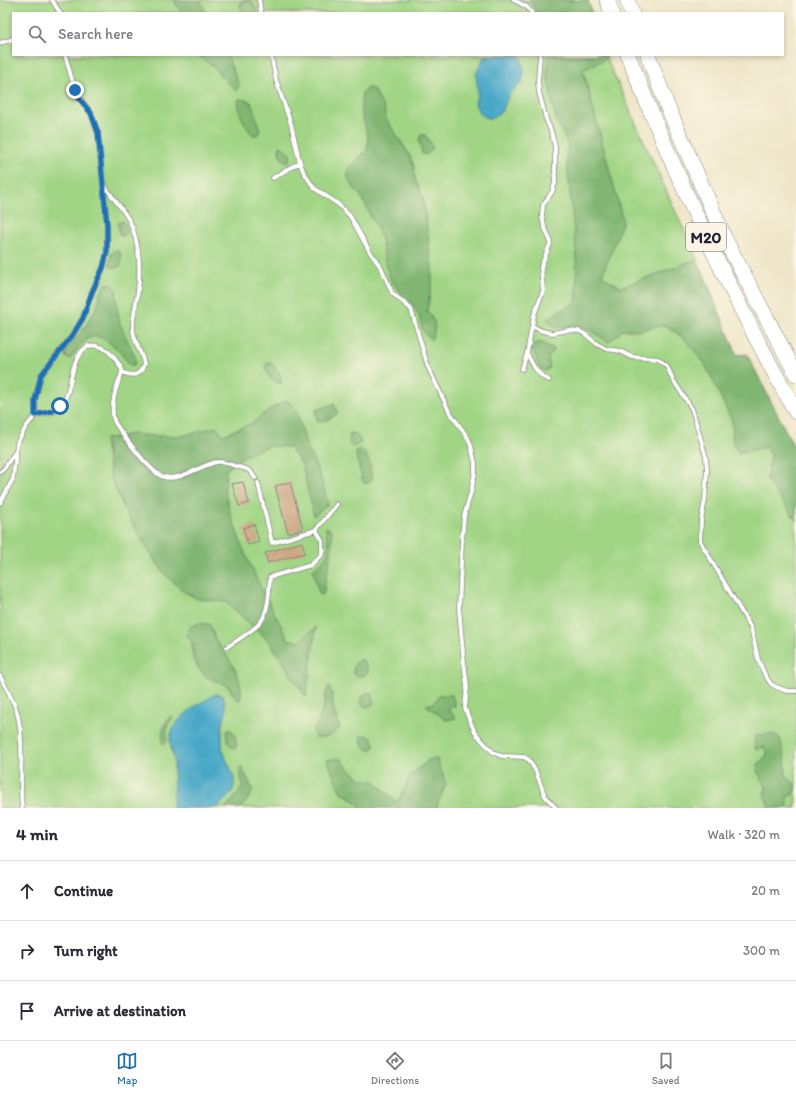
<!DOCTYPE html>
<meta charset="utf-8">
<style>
:root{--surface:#fff;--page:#f2f2f3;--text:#2b2b33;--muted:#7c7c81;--line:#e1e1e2;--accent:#1f6fb2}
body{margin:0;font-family:Itim,sans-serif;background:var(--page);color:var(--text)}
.stop{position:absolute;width:12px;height:12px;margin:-9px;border:3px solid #1f6fb2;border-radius:50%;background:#fff}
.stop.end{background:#1f6fb2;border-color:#fff;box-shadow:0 1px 4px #0008}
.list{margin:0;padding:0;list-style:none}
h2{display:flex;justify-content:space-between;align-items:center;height:52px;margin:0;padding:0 16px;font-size:17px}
h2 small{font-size:13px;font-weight:400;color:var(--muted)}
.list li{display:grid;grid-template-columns:26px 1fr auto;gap:12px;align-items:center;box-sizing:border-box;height:60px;padding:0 16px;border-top:1px solid var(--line)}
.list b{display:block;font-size:15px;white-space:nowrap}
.list em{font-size:13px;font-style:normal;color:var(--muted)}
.icon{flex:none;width:22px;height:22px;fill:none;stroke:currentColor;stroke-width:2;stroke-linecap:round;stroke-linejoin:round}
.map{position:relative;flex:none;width:796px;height:808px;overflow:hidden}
.search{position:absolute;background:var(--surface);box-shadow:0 2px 6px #0003;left:12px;right:12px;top:12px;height:44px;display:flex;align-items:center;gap:10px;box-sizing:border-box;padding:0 14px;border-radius:0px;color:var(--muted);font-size:15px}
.sheet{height:232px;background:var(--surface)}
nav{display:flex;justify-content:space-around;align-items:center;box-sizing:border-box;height:56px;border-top:1px solid var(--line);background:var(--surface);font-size:11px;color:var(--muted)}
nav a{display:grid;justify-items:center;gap:2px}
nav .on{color:var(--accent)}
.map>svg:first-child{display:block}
.green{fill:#a1d585;stroke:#627c60}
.forest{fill:#80b672;stroke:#516c56}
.water{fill:#49a8c8;stroke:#366582}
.building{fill:#cea886}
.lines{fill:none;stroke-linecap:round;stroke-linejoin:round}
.lane-casing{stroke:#888482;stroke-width:5.5}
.highway-casing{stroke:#888482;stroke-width:16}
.lane{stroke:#fff;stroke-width:4}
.highway{stroke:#fff;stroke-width:15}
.route{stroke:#1f6fb2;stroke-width:5}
.labels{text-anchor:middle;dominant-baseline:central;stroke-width:3;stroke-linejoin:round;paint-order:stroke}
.shield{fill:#fcf5e5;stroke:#63616e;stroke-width:1}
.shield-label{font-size:16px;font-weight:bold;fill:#22223b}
</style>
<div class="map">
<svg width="796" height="808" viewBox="0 0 796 808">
<rect width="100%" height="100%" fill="#fcf5e5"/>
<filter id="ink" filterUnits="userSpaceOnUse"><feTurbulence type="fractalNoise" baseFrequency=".025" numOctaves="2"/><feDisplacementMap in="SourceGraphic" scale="8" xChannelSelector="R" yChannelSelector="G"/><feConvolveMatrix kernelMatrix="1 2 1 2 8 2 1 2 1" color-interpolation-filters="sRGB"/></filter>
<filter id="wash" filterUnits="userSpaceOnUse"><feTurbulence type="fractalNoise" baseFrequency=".012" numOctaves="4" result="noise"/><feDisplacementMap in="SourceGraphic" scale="16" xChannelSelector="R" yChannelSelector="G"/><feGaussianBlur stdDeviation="0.9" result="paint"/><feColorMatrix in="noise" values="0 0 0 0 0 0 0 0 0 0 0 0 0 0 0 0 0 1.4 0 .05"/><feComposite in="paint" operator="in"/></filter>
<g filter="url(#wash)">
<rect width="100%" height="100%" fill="#efe6c9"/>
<path class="green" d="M0,0H573L584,13H13V55H605L697,259L737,355L796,465V808H0Z"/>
<path class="forest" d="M174,0H200L206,13H181Z
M245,0C253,1 256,5 256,13H243L240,6L241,2Z
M529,0H588L592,13H537Z
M199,55H227L239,85L236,91L222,77L213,66L200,57Z
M549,55H606L607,58L583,70L623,221L602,276L621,287L697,259L737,355L747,354L796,451V520L766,479L771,455L766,447L739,453L733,445L732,421L705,364L686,340L665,325L641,330H623L609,342L587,328L572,325L555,328L547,319L562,309L577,302L576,251L567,164V143L556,120L550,92L547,74Z
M368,88L373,89L384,108L386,119L409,154L414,166L415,179L423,198L432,268V284L427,311C436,322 437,327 431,340C430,338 426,336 425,334C420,327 421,318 417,311C410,298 396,291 390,278C385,266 384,252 381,239C379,231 375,224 371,217C368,209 364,202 360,195C356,190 350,184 348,177C345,161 369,158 368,142C368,128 361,121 361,106C362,97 359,94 368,88Z
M239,99L245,100L251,102L260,130L257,135H253C246,129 235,108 239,99Z
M421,135H425L430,142L433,149L428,154H422L419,139Z
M280,146C286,149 293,154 289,161H284L280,157L279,151Z
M123,221L129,231L124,236L120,235L118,223Z
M115,250C123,251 122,260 120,266L115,268L109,266L111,254Z
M106,284H111L116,288L117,307L120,324L135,357L136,361L134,365H130C124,357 107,336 96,336C85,337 76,351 70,359L66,358L65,353L69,346L85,327L97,307L100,294Z
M540,342L554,349V351L548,357L550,368L544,371L539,367L534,352L535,344Z
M268,362H270C278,369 282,375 281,384C270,381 269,376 265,367Z
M287,400L296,410L307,446L321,478L328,504L314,516L302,465L289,447L269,446L244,456L226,470L225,492L230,512L243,549L259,584L288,639L299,642L316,627L306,697L268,640L226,602L198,599L181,590L164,573L150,553L126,513L110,476L105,439L133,434L154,436H181L217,427L223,435L252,423L269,410Z
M334,404L338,413C332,418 325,421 318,422L316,414V410Z
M354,433L360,439L361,443L352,447L349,443L350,434Z
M361,449C370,456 371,469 372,480L369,483H363L361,474L357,460L356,452Z
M326,527L332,531V549L323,595L319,594L313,570C323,562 330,554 328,540C327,536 326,532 326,527Z
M200,623L209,624C212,629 213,634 215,639C219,647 227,654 231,662C237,673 245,690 239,701L233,694L228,686L206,677L198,668L193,657L192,643L186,634L191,626Z
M359,660H363L367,668L368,672L364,676H357L353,673C353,667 355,664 359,660Z
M329,686L332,694L334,711L340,727C335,736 324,738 315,738L313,730C319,722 322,714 324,704C326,696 324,695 329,686Z
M368,692L373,694V704L370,706L365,707L360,701L364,695Z
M439,695H452L455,706L448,709L456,718L446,720L426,705L434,703Z
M172,716C172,720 170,721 168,725C165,731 168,738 166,743L163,744C162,733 162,722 172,716Z
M229,728C235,732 237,741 236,748H233C227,743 225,735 229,728Z
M770,734L776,735L780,738L785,760L786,775L795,785V792L793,795L787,796L788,805L786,808H770L764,795L766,787L757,771L758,765L762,760L766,757L767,753L764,747L756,750L754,743L756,735Z
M364,735C371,736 375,740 374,747L370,750C362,747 361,744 361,736Z
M340,758L349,769L361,779L374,781L397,802L404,790L410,776L428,760L437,759L446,784L436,808H359V804L340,791L327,760Z
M239,768H242L253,790L249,798L240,808H225L235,797L243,786Z"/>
<path class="water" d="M485,55H520L524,71L522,82L509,95L502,111L492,118H487L480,114L476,106L475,102L478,94L476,74Z
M216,694L223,696L225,703L226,712L222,725V748L234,778V785L232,793L217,808H173C173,792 174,777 174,761C173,755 171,749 170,743C169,719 199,704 216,694Z"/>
<g id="blocks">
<path class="building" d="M243,482L249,503L239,506L232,484Z
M290,482L303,529L288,533L275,486Z
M254,524L259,542L248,545L243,528Z
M302,542L305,553L268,563L265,553Z"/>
</g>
</g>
<g filter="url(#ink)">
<use href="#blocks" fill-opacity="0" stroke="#888482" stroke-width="1"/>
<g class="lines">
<defs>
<path id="lane" d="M52,0L60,13
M259,0L261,13
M514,0L527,7L532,13
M0,43L13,39
M271,55L276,80L291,124L299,159L303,171L314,188L338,204L350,216L370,252L382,269L392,293L411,309L428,367L449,411L468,438L471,446L475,463V472L471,492L464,516L462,539L459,608L463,654L467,686L465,708L469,719L475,732L484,743L493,752L501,756L524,757L529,760L536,772L545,796L556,808
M273,178L293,166L300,163
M104,185C112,197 122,208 129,220C139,240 141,268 138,290C137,303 132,316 133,329C134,344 142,352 144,364C141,376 132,377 122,372
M532,326L542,331L552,333L569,330L579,331L585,334L597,344L606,349L620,351L632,357L658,359L667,366L673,380L692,409L706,457L707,471L705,500L701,521L700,541L751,628L758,659L765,675L771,684L776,687L787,691H796
M527,353C532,364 537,375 549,380
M522,369L527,353L534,315L543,291L541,267L550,244V240L544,226L542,216L543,205L552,192L555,183V147L551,131L546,119L539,92L538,81L540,55
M35,415C42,414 50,414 57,410C75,396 66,360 88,346C101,343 111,352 118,363C120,365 122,368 122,371C122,375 119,379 118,383C114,393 110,412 115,423C123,435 151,474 164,477C180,482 202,464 217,462C223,461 232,465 238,467C246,468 251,470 255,478
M0,472L4,469L15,452
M258,483L272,543L316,530L337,504
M0,503L13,479L17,443L26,427L34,417L36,412L35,399L41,375L72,336L83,318L92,292L103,268L107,252V225L98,133L91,113L79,97L75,90L65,55
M227,647C236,641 257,629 262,620C269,608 269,591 270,577L311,565L322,554V540L316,530
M0,676C6,688 13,699 17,712C25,744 19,776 22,808"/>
<path id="highway" d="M607,0L612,13
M627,0L632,13
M628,55C676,178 732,297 796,412
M648,55L666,103L725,239L796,374"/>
</defs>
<use href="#lane" class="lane-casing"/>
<use href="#highway" class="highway-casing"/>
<use href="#lane" class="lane"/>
<use href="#highway" class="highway"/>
</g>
</g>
<g class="lines" filter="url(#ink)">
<path class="route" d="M60,406L53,411L35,415V400L41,375L72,336L83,318L92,292L103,268L107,252V225L98,133L91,113L78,97L75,90"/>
</g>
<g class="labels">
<rect class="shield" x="686" y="223" width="40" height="28" rx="3"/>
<g class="shield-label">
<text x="706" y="237">M20</text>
</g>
</g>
</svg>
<div class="stop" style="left:60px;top:406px"></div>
<div class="stop end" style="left:75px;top:90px"></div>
<div class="search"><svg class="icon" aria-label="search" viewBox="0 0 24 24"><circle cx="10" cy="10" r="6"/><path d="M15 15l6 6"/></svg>Search here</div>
</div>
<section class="sheet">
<h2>4 min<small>Walk · 320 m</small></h2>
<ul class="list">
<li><svg class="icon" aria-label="ahead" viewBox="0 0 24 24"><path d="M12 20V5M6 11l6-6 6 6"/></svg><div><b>Continue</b></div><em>20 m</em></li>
<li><svg class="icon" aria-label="right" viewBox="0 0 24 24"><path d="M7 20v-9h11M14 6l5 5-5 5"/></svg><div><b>Turn right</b></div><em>300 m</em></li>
<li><svg class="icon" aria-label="arrive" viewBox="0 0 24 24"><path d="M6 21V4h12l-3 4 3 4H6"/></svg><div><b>Arrive at destination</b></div></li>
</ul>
</section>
<nav>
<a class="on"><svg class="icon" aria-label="map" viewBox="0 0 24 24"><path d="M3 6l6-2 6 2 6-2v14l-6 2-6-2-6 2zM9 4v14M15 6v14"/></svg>Map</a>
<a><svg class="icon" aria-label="directions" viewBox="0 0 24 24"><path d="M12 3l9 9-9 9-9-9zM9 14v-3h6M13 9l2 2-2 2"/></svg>Directions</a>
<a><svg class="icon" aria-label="saved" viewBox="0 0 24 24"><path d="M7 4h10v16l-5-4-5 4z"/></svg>Saved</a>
</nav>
